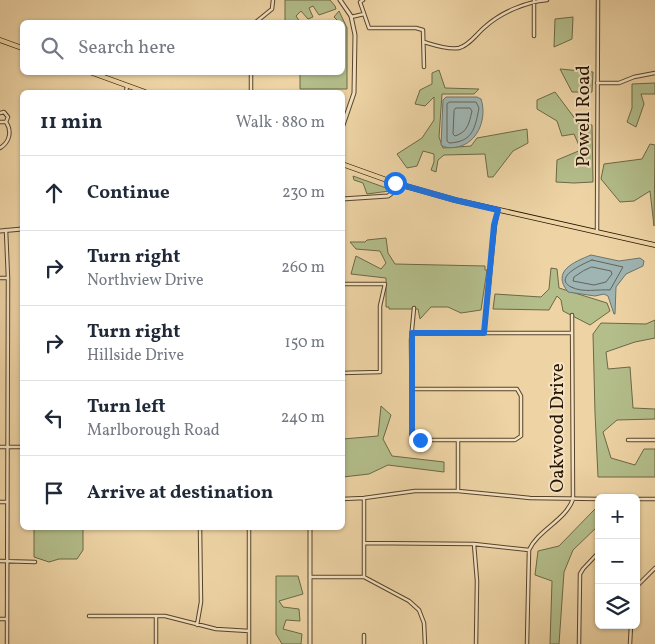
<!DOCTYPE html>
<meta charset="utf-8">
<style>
:root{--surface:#fff;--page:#f2f2f3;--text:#1f2937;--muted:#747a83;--line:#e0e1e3}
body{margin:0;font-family:Vollkorn,serif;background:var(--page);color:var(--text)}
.controls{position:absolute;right:15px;bottom:15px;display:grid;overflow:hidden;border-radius:8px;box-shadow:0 1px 4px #0004}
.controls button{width:45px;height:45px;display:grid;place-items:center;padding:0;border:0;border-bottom:1px solid var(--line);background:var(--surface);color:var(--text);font:25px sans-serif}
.stop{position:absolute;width:15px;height:15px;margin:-11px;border:4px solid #1a73e8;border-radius:50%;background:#fff}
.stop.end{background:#1a73e8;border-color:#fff;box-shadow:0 1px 5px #0008}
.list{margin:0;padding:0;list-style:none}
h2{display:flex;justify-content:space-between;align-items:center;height:65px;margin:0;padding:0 20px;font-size:21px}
h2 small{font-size:16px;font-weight:400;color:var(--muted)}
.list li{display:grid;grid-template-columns:32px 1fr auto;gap:15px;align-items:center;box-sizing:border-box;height:75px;padding:0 20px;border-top:1px solid var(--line)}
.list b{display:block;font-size:19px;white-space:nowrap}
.list p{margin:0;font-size:16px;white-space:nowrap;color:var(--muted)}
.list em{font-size:16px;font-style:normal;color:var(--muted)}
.icon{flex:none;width:28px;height:28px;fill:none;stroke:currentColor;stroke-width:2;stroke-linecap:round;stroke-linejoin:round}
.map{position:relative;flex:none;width:655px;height:644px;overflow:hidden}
.search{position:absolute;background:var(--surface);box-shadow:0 1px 4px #0004;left:20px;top:20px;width:325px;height:55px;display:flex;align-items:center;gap:12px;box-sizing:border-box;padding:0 18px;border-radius:8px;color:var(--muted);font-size:19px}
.panel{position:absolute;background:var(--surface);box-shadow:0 1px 4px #0004;left:20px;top:90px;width:325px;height:440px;border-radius:8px}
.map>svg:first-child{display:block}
.green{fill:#b3be8b;stroke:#6c6846}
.water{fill:#9fb5b3;stroke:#6e746b}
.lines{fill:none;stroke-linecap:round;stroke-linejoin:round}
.shore{stroke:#62645a;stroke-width:1}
.minor-casing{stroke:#574329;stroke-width:4.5}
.tertiary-casing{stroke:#574329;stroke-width:5}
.primary-casing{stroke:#251300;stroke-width:5.5}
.minor{stroke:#f4e3c4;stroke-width:2.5}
.tertiary{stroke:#f4e3c4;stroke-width:3}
.primary{stroke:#eed4a5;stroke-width:4}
.route{stroke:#1a73e8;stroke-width:6}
.labels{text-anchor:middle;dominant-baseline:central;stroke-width:4;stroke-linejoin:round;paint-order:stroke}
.street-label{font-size:19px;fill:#251300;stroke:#f4e3c4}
</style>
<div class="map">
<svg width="655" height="644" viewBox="0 0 655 644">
<rect width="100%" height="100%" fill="#eed4a5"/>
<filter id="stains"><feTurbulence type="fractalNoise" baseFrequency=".004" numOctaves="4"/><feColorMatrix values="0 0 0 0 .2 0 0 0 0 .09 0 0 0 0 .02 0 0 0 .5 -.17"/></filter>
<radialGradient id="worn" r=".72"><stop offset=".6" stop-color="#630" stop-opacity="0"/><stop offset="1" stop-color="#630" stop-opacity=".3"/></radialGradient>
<path class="green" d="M285,0H330L335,6L336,9L319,15L313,6L309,8L313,17L308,19L301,11L296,16L300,22H285Z
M339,11L347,28V89H300V73L342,72V22H339L334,17Z
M573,17L572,39L554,47L555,19Z
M560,69L593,72L592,92H572Z
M439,70L445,88L479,89L474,94H442L439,137L443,148L471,146L477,138L527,129L528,143L513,151L493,177H488L485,154L444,155L438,160L436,172L431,170L434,162V154L423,151L417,166L407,168L397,154L422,138L434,120V97L425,106L415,104L420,90L432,84V73Z
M655,83V94H641L644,104L636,127L627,122L632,108V84Z
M555,92L579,124L592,125L593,182L574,183L556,182L557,160L581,150L574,134L562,136L557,121L537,109V100Z
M650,144L655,145L654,226L650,191L634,201L620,202L601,179L604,164L642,159Z
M353,176L389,189V191L367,194L363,183L354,180Z
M386,238L388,253L395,264L485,266V270H487L481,310L461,313L448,307H431L420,319L418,309H389V307H386V278L351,274L356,256L381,269L386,263L380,251L356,249L350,242H365L367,240Z
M551,268L557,269L559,288L607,303L610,311L590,325L563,311L561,300L557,296L549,310L493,309L495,294L541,297L549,289Z
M655,320V338L635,342L606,352L608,369L630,367L633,408L655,409V419L617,420L603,432L611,458L635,465L644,449H655V477H598L595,413L593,334L601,323L646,324Z
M381,406L391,415L383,439L392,456L444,462V472L388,465L369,474L343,477V439L378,436Z
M595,509H599V525L573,550L564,572L559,644H550L552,581L535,575L538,551L559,546Z
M34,528H83V550L77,559H59L49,562L34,557Z
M276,576H298L303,594L279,601L283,607L299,609L300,621L286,620L283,629L302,634L301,644H282L276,634Z"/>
<path class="water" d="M446,97H477L481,99C487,117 479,140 461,146C454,148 447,149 441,145L443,100Z
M591,255L619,261L640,258L644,261L643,266L626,274L616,287L615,314H614L608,296L604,294L595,296L568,292C551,271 574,262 591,255Z"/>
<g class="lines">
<path class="shore" d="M450,102H476L479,108C475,128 473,142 449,143L447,141V104Z
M456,108H470L472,111C469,123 468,132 455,136L453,134L454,111Z
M592,260L623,267L610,290C598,289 583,293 571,287C552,277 585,263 592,260Z
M592,267L611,271L612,274L606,282L594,285L573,281L574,277L583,271Z"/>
<defs>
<path id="minor" d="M363,0L360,2L369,28H416L423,30L424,67
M351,17L364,14
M256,22L272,9L273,0
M534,36V0
M424,42C434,45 448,50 459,48C470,45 477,33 486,26C502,12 526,2 547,0
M597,83H619L634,77L655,73
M126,92L127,86
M251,92V72
M0,113L4,112L8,117L6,122H0
M0,148C10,142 12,131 6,122
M6,230L8,278L7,644
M597,232L598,0
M0,278H8
M342,284H385L380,306V372L342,373
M412,333H571
M484,333L495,225L498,210
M412,389H517L521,396V436L515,440H420L413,437L412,434L411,340L414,308
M628,440H655
M0,447H22
M458,491V440
M364,498V577
M342,499L364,498L415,491H458L530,498L599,499
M636,499H655
M0,502H7
M364,543L474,544L529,550
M474,544L477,581L476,644
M0,561L35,562
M310,577H364L409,601L419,610L424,623L425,644
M636,587L655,568
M89,616H165L216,629L249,631
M156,616V644
M0,619H7
M197,625L201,602L200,528
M249,644V528
M364,644V635
M527,644L529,550C538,530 566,520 573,499L572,315
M579,644L580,574L583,569L599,552
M630,644L631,625"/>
<path id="tertiary" d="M340,0L351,16L355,35L354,93L342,128
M342,199L388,196L392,193L395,183
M0,231L22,229
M310,644V528"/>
<path id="primary" d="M0,40L22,48
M90,72L145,92
M342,164L395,183L455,200L655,245"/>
</defs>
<use href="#minor" class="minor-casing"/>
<use href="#tertiary" class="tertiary-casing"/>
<use href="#primary" class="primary-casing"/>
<use href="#minor" class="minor"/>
<use href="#tertiary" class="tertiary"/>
<use href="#primary" class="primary"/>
</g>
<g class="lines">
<path class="route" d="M395,183L455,200L498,210L494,225L484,333H412V434L415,439L420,440"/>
</g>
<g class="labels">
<g class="street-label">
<text transform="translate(584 116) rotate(-90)">Powell Road</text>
<text transform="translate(558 428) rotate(-90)">Oakwood Drive</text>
</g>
</g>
<rect width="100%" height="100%" filter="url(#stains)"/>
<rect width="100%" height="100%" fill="url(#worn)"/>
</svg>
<div class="controls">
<button>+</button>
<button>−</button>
<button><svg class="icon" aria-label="layers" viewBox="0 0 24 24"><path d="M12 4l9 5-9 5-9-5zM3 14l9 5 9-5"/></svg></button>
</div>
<div class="stop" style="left:395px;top:183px"></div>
<div class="stop end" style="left:420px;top:440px"></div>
<div class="search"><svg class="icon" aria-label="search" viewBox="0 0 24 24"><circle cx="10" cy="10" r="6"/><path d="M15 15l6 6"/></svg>Search here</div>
<section class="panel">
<h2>11 min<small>Walk · 880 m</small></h2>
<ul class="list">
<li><svg class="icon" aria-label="ahead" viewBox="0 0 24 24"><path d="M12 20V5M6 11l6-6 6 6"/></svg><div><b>Continue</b></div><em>230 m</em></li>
<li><svg class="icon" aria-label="right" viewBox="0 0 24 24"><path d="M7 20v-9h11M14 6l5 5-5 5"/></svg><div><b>Turn right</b><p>Northview Drive</p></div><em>260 m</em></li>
<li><svg class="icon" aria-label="right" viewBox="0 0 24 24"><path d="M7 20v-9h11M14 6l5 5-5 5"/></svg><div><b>Turn right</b><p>Hillside Drive</p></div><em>150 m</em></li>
<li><svg class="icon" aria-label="left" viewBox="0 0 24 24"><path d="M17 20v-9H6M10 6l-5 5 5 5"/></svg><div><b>Turn left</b><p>Marlborough Road</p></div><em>240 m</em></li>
<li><svg class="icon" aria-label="arrive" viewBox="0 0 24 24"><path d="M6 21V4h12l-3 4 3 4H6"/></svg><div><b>Arrive at destination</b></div></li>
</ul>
</section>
</div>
